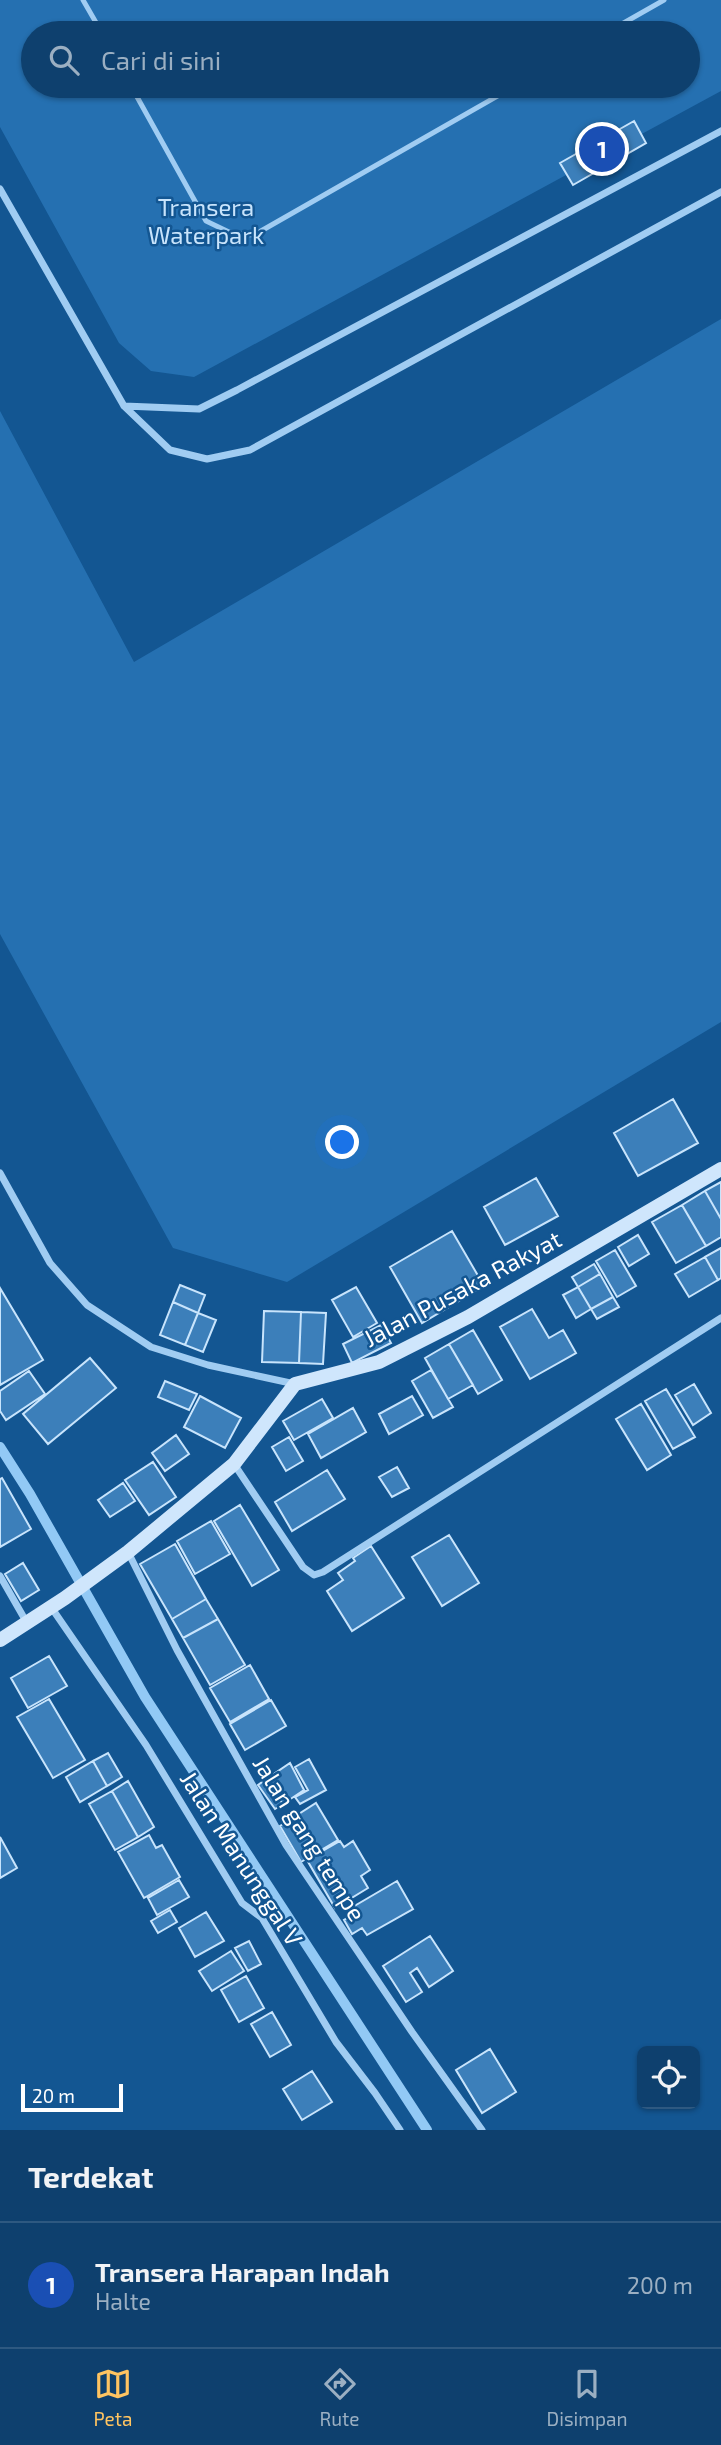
<!DOCTYPE html>
<html lang="id">
<style>
:root{--surface:#0e406e;--page:#174773;--text:#f1f3f6;--muted:#9bafc2;--line:#2e5981;--accent:#ffc461}
body{margin:0;font-family:"Exo 2",sans-serif;background:var(--page);color:var(--text)}
.controls{position:absolute;right:21px;bottom:21px;display:grid;overflow:hidden;border-radius:10px;box-shadow:0 2px 5px #0004}
.controls button{width:63px;height:63px;display:grid;place-items:center;padding:0;border:0;border-bottom:2px solid var(--line);background:var(--surface);color:var(--text);font:35px sans-serif}
.scale{position:absolute;left:21px;bottom:18px;width:102px;box-sizing:border-box;padding-left:7px;border:4px solid #fff;border-top:0;font-size:19px;line-height:24px;white-space:nowrap;color:#fff;-webkit-text-stroke:5px #135692;paint-order:stroke}
.you{position:absolute;left:343px;top:1143px;width:24px;height:24px;margin:-18px;border:5px solid #fff;border-radius:50%;background:#1a73e8;box-shadow:0 0 0 10px #1a73e833}
.badge{display:grid;place-items:center;width:46px;height:46px;border-radius:50%;background:var(--accent);color:#fff;font-size:23px;font-weight:700}
.pin{position:absolute;translate:-50% -50%;border:4px solid #fff;box-shadow:0 2px 7px #0006}
.list{margin:0;padding:0;list-style:none}
h2{display:flex;justify-content:space-between;align-items:center;height:91px;margin:0;padding:0 28px;font-size:30px}
h2 small{font-size:23px;font-weight:400;color:var(--muted)}
.list li{display:grid;grid-template-columns:46px 1fr auto;gap:21px;align-items:center;box-sizing:border-box;height:126px;padding:0 28px;border-top:2px solid var(--line)}
.list b{display:block;font-size:26px;white-space:nowrap}
.list p{margin:0;font-size:23px;white-space:nowrap;color:var(--muted)}
.list em{font-size:23px;font-style:normal;color:var(--muted)}
.icon{flex:none;width:38px;height:38px;fill:none;stroke:currentColor;stroke-width:2;stroke-linecap:round;stroke-linejoin:round}
.map{position:relative;flex:none;width:721px;height:2130px;overflow:hidden}
.search{position:absolute;background:var(--surface);box-shadow:0 2px 5px #0004;left:21px;right:21px;top:21px;height:77px;display:flex;align-items:center;gap:18px;box-sizing:border-box;padding:0 24px;border-radius:38px;color:var(--muted);font-size:26px}
.sheet{height:217px;background:var(--surface)}
nav{display:flex;justify-content:space-around;align-items:center;box-sizing:border-box;height:98px;border-top:2px solid var(--line);background:var(--surface);font-size:19px;color:var(--muted)}
nav a{display:grid;justify-items:center;gap:4px}
nav .on{color:var(--accent)}
.map>svg:first-child{display:block}
.green{fill:#2570b1;fill-rule:evenodd}
.lines{fill:none;stroke-linecap:round;stroke-linejoin:round}
.stream{stroke:#92c9f5;stroke-width:10}
.building{fill:#3c7fba;stroke:#c8e4fc;stroke-width:2}
.lane{stroke:#a0ccf2;stroke-width:5}
.street{stroke:#a0ccf2;stroke-width:7}
.secondary{stroke:#cfe6fc;stroke-width:14}
.labels{text-anchor:middle;dominant-baseline:central;stroke-width:5;stroke-linejoin:round;paint-order:stroke}
.park-label{font-size:24px;fill:#c8e4fc;stroke:#135692}
.street-label{font-size:24px;fill:#fff;stroke:#135692}
</style>
<div class="map">
<svg width="721" height="2130" viewBox="0 0 721 2130">
<rect width="100%" height="100%" fill="#135692"/>
<path class="green" d="M0,0H721V91L194,377L151,371L119,343L0,127ZM33,33H688V86H33Z
M721,319V1022L287,1282L173,1248L0,934V411L134,662Z"/>
<g class="lines">
<path class="stream" d="M0,1447L30,1494L145,1697L427,2130"/>
</g>
<path class="building" d="M634,121L646,143L573,185L560,163Z
M673,1099L698,1143L638,1176L614,1133Z
M536,1178L558,1216L505,1245L484,1207Z
M721,1182V1219L705,1191Z
M705,1191L721,1219V1237L706,1246L682,1205Z
M682,1205L706,1246L676,1263L652,1222Z
M452,1231L484,1286L422,1323L390,1267Z
M638,1235L649,1254L629,1266L618,1247Z
M721,1248V1278L718,1280L705,1257Z
M615,1250L636,1286L617,1297L596,1261Z
M705,1257L718,1280L689,1297L675,1274Z
M594,1264L600,1274L578,1287L572,1277Z
M600,1274L613,1297L591,1309L578,1287Z
M180,1285L205,1295L198,1313L173,1302Z
M356,1287L377,1323L353,1337L332,1300Z
M578,1287L591,1309L576,1318L563,1295Z
M0,1288L43,1360L0,1385Z
M613,1297L619,1307L597,1319L591,1309Z
M173,1302L198,1313L185,1345L160,1335Z
M532,1309L549,1338L563,1330L576,1353L530,1379L500,1327Z
M264,1311L301,1312L299,1363L262,1362Z
M301,1312L326,1313L323,1364L299,1363Z
M198,1313L216,1320L203,1352L185,1345Z
M381,1325L391,1343L352,1363L343,1344Z
M473,1330L502,1380L478,1394L449,1344Z
M449,1344L473,1385L448,1399L425,1358Z
M90,1358L116,1388L48,1444L23,1414Z
M431,1370L453,1407L433,1418L412,1381Z
M29,1371L45,1394L6,1420L0,1411V1391Z
M165,1381L197,1394L189,1410L158,1397Z
M694,1384L711,1413L693,1425L675,1395Z
M666,1389L695,1437L673,1449L645,1401Z
M200,1396L241,1418L225,1448L184,1427Z
M412,1396L423,1415L389,1434L379,1414Z
M322,1399L333,1418L294,1440L283,1421Z
M641,1404L671,1455L647,1470L616,1419Z
M353,1408L366,1432L321,1458L308,1434Z
M176,1435L189,1454L165,1471L152,1453Z
M289,1437L303,1461L286,1471L272,1447Z
M153,1462L176,1497L149,1515L125,1480Z
M397,1467L409,1488L392,1497L379,1477Z
M327,1470L345,1499L292,1531L275,1502Z
M2,1478L31,1529L0,1547V1479Z
M123,1483L135,1501L110,1517L98,1500Z
M240,1505L279,1570L252,1586L214,1521Z
M211,1521L230,1554L195,1574L177,1541Z
M449,1535L479,1583L442,1606L412,1557Z
M175,1544L206,1599L172,1619L140,1564Z
M371,1546L404,1598L352,1631L327,1591L343,1580L338,1573L355,1561L353,1558Z
M23,1563L39,1590L21,1601L5,1574Z
M206,1599L218,1619L183,1638L172,1619Z
M218,1619L245,1665L210,1685L183,1638Z
M49,1656L67,1686L28,1708L11,1678Z
M250,1665L269,1699L230,1722L210,1688Z
M49,1699L85,1760L53,1778L17,1717Z
M271,1700L286,1726L245,1750L230,1724Z
M108,1753L122,1777L107,1786L93,1761Z
M309,1759L326,1790L300,1804L295,1797L308,1790L295,1767Z
M93,1761L107,1786L80,1802L66,1777Z
M290,1763L304,1790L283,1804L265,1780Z
M265,1780L283,1804L275,1809L258,1785Z
M128,1781L154,1827L138,1837L112,1791Z
M112,1791L138,1837L115,1850L89,1804Z
M316,1803L338,1840L301,1862L280,1826Z
M149,1835L156,1848L162,1845L180,1877L144,1898L118,1852Z
M0,1837L17,1868L0,1878Z
M340,1841L344,1847L353,1841L370,1870L361,1876L368,1888L335,1908L307,1860Z
M179,1880L189,1897L157,1915L148,1898Z
M397,1881L413,1909L367,1935L362,1928L352,1934L344,1920L355,1914L351,1908Z
M170,1910L177,1922L158,1933L151,1921Z
M206,1912L224,1941L195,1957L179,1928Z
M430,1936L453,1971L429,1987L417,1968L410,1973L422,1992L406,2002L383,1966Z
M249,1941L261,1964L248,1971L235,1948Z
M231,1951L244,1971L212,1991L199,1971Z
M246,1976L264,2008L239,2022L221,1990Z
M272,2012L291,2045L270,2057L251,2024Z
M490,2049L516,2092L482,2113L456,2070Z
M312,2071L332,2102L302,2120L283,2089Z"/>
<g class="lines">
<path class="lane" d="M83,0L102,33
M606,33L664,0
M131,86L206,221L231,233L254,235L515,86"/>
<path class="street" d="M0,189L124,406L170,450L207,459L250,450L721,192
M124,406L199,409L237,390L721,131
M0,1173L50,1263L87,1305L151,1347L208,1365L295,1384
M234,1464L303,1567L314,1575L323,1572L721,1318
M128,1552L177,1650L286,1845L412,2032L482,2130
M0,1576L27,1623
M51,1607L146,1745L242,1903L262,1918L336,2042L375,2093L400,2130"/>
<path class="secondary" d="M0,1640L65,1598L128,1552L234,1464L295,1384L379,1362L468,1317L721,1169"/>
</g>
<g class="labels">
<g class="park-label">
<text x="206" y="206">Transera<tspan x="206" dy="28">Waterpark</tspan></text>
</g>
<g class="street-label">
<text transform="translate(462 1288) rotate(-28)">Jalan Pusaka Rakyat</text>
<text transform="translate(310 1838) rotate(58)">Jalan gang tempe</text>
<text transform="translate(242 1858) rotate(57)">Jalan Manunggal V</text>
</g>
</g>
</svg>
<div class="controls">
<button><svg class="icon" aria-label="locate" viewBox="0 0 24 24"><circle cx="12" cy="12" r="6"/><path d="M12 2v4M12 18v4M2 12h4M18 12h4"/></svg></button>
</div>
<div class="scale">20 m</div>
<div class="you"></div>
<div class="pin badge" style="left:602px;top:149px;background:#1a4fb4">1</div>
<div class="search"><svg class="icon" aria-label="search" viewBox="0 0 24 24"><circle cx="10" cy="10" r="6"/><path d="M15 15l6 6"/></svg>Cari di sini</div>
</div>
<section class="sheet">
<h2>Terdekat<small></small></h2>
<ul class="list">
<li><span class="badge" style="background:#1a4fb4">1</span><div><b>Transera Harapan Indah</b><p>Halte</p></div><em>200 m</em></li>
</ul>
</section>
<nav>
<a class="on"><svg class="icon" aria-label="map" viewBox="0 0 24 24"><path d="M3 6l6-2 6 2 6-2v14l-6 2-6-2-6 2zM9 4v14M15 6v14"/></svg>Peta</a>
<a><svg class="icon" aria-label="directions" viewBox="0 0 24 24"><path d="M12 3l9 9-9 9-9-9zM9 14v-3h6M13 9l2 2-2 2"/></svg>Rute</a>
<a><svg class="icon" aria-label="saved" viewBox="0 0 24 24"><path d="M7 4h10v16l-5-4-5 4z"/></svg>Disimpan</a>
</nav>
